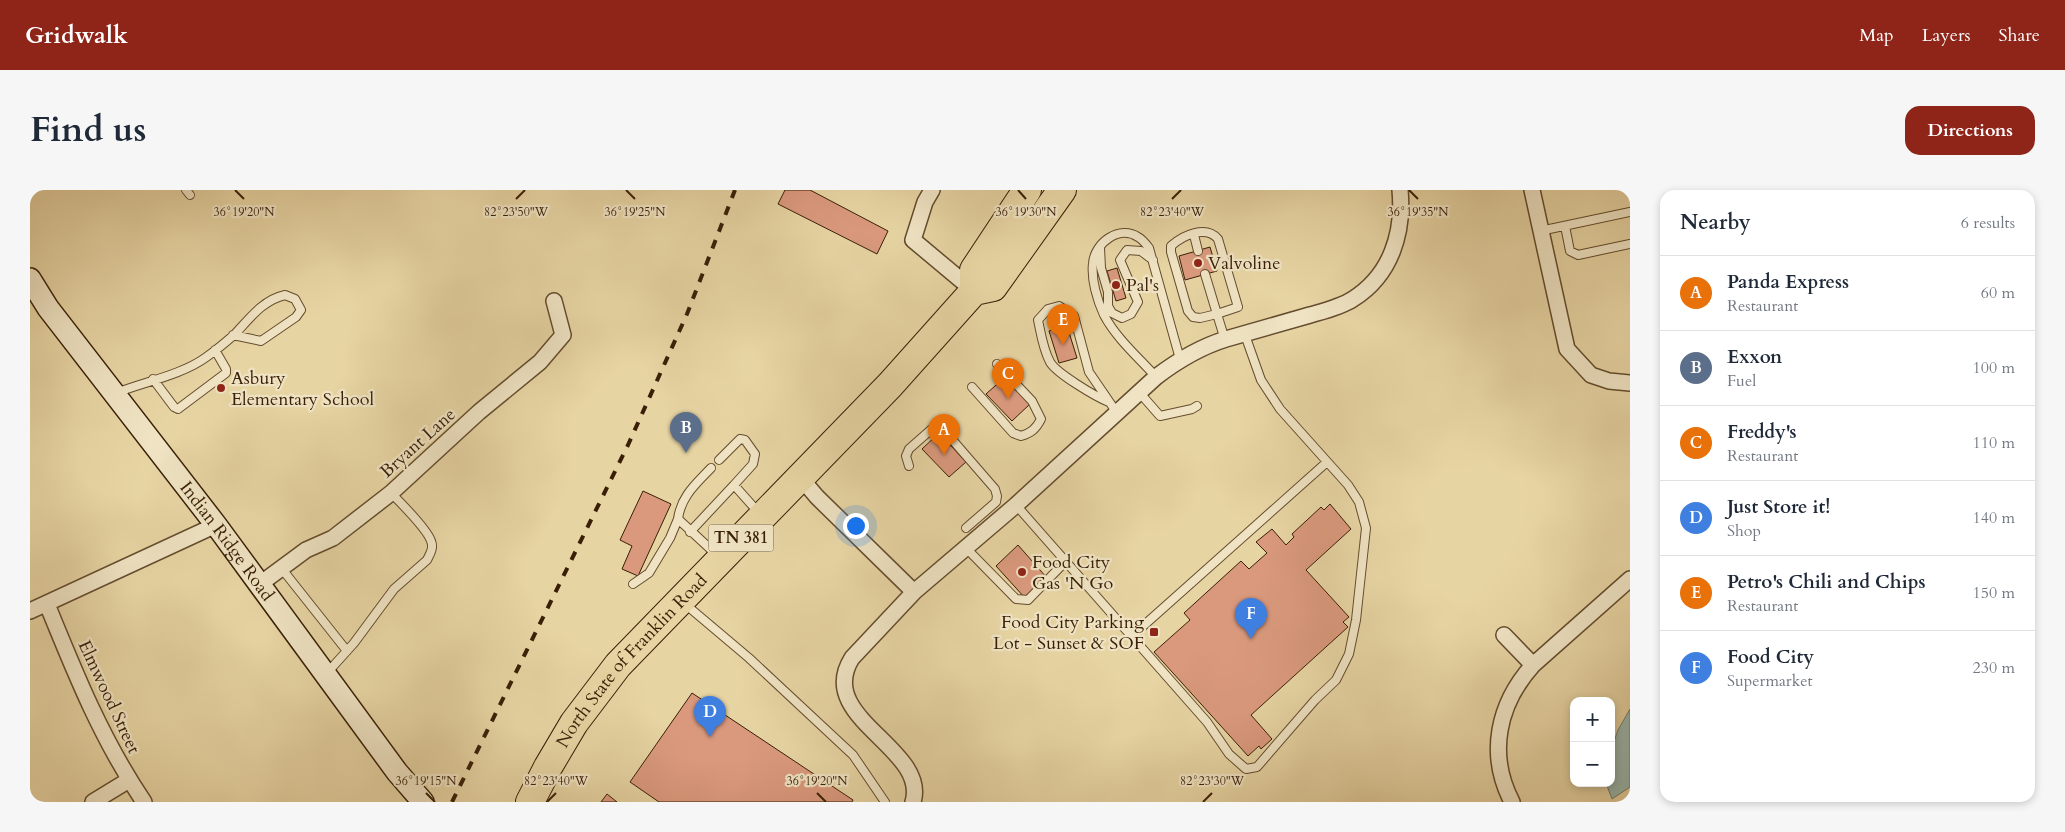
<!DOCTYPE html>
<meta charset="utf-8">
<style>
:root{--surface:#fff;--page:#f6f6f7;--text:#1f2937;--muted:#747a83;--line:#e0e1e3;--accent:#8f2418}
body{margin:0;font-family:Cardo,serif;background:var(--page);color:var(--text)}
.controls{position:absolute;right:15px;bottom:15px;display:grid;overflow:hidden;border-radius:10px;box-shadow:0 2px 8px #0003}
.controls button{width:45px;height:45px;display:grid;place-items:center;padding:0;border:0;border-bottom:1px solid var(--line);background:var(--surface);color:var(--text);font:25px sans-serif}
.you{position:absolute;left:825px;top:335px;width:18px;height:18px;margin:-12px;border:4px solid #fff;border-radius:50%;background:#1a73e8;box-shadow:0 0 0 8px #1a73e833}
.badge{display:grid;place-items:center;width:32px;height:32px;border-radius:50%;background:var(--accent);color:#fff;font-size:16px;font-weight:700}
.pin{position:absolute;translate:-50% -41px;filter:drop-shadow(0 1px 2px #0008)}
.pin::after{content:'';position:absolute;top:26px;width:18px;height:15px;background:inherit;clip-path:polygon(0 0,100% 0,50% 100%)}
.list{margin:0;padding:0;list-style:none}
h2{display:flex;justify-content:space-between;align-items:center;height:65px;margin:0;padding:0 20px;font-size:21px}
h2 small{font-size:16px;font-weight:400;color:var(--muted)}
.list li{display:grid;grid-template-columns:32px 1fr auto;gap:15px;align-items:center;box-sizing:border-box;height:75px;padding:0 20px;border-top:1px solid var(--line)}
.list b{display:block;font-size:19px;white-space:nowrap}
.list p{margin:0;font-size:16px;white-space:nowrap;color:var(--muted)}
.list em{font-size:16px;font-style:normal;color:var(--muted)}
.map{position:relative;flex:none;width:1600px;height:612px;overflow:hidden;border-radius:15px}
header{display:flex;align-items:center;gap:30px;box-sizing:border-box;height:70px;padding:0 25px;background:var(--accent);color:#fff}
header strong{font-size:24px}
nav{display:flex;gap:28px;margin-inline-start:auto;font-size:18px}
.intro{display:flex;align-items:center;justify-content:space-between;box-sizing:border-box;height:120px;padding:0 30px}
h1{margin:0;font-size:35px}
.button{padding:12px 22px;border-radius:15px;background:var(--accent);color:#fff;font-size:18px;font-weight:700}
main{display:flex;gap:30px;padding:0 30px}
aside{flex:1;background:var(--surface);border-radius:15px;box-shadow:0 2px 8px #0003}
.map>svg:first-child{display:block}
.water{fill:#99b7ae;stroke:#737a6b}
.building{fill:#da997d;stroke:#391f07}
.lines{fill:none;stroke-linecap:round;stroke-linejoin:round}
.lane-casing{stroke:#644c2e;stroke-width:10}
.street-casing{stroke:#644c2e;stroke-width:18}
.secondary-casing{stroke:#391f07;stroke-width:24}
.highway-casing{stroke:#391f07;stroke-width:30}
.lane{stroke:#efe3c3;stroke-width:8}
.street{stroke:#efe3c3;stroke-width:15}
.secondary{stroke:#efe3c3;stroke-width:21}
.highway{stroke:#e7d4a3;stroke-width:28}
.rail{stroke:#391f07;stroke-width:4;stroke-dasharray:9 9;stroke-linecap:butt}
.ticks{fill:none;stroke:#391f07;stroke-width:2}
.poi-dot{fill:#8f2418;stroke:#efe3c3;stroke-width:2}
.labels{text-anchor:middle;dominant-baseline:central;stroke-width:4.5;stroke-linejoin:round;paint-order:stroke}
.shield{fill:#efe3c3;stroke:#705a3f;stroke-width:1}
.shield-label{font-size:16px;font-weight:bold;fill:#391f07}
.poi-label{font-size:18px;fill:#391f07;stroke:#efe3c3;text-anchor:start}
.street-label{font-size:18px;fill:#391f07;stroke:#efe3c3}
.ticks-label{font-size:12px;text-anchor:middle;fill:#391f07;stroke:#efe3c3;stroke-width:4.5;stroke-linejoin:round;paint-order:stroke}
</style>
<header>
<strong>Gridwalk</strong>
<nav><a>Map</a><a>Layers</a><a>Share</a></nav>
</header>
<div class="intro"><h1>Find us</h1><a class="button">Directions</a></div>
<main>
<div class="map">
<svg width="1600" height="612" viewBox="0 0 1600 612">
<rect width="100%" height="100%" fill="#e7d4a3"/>
<filter id="stains"><feTurbulence type="fractalNoise" baseFrequency=".004" numOctaves="4"/><feColorMatrix values="0 0 0 0 .2 0 0 0 0 .09 0 0 0 0 .02 0 0 0 .5 -.17"/></filter>
<radialGradient id="worn" r=".72"><stop offset=".6" stop-color="#630" stop-opacity="0"/><stop offset="1" stop-color="#630" stop-opacity=".3"/></radialGradient>
<path class="water" d="M1600,519V597L1582,609L1576,593H1581V560L1588,540Z"/>
<path class="building" d="M755,0H780L858,41L847,64L748,14Z
M1180,57L1187,81L1155,90L1149,66Z
M1087,78L1096,108L1086,111L1077,81Z
M1037,136L1047,168L1029,173L1019,141Z
M975,187L1000,214L982,231L956,204Z
M909,243L936,272L919,287L892,259Z
M613,301L641,314L608,386L592,379L602,356L590,350Z
M1300,314L1321,339L1276,380L1319,427L1313,432L1318,437L1221,525L1242,549L1231,559L1229,556L1218,566L1124,462L1160,430L1154,423L1211,371L1219,379L1237,363L1226,352L1242,339L1256,355L1264,347L1262,344L1291,317L1294,320Z
M988,355L1017,388L995,408L966,376Z
M662,503L823,610L822,612H629L600,592Z
M577,604L587,612H571Z"/>
<g class="lines">
<defs>
<path id="lane" d="M156,0L160,5
M1535,36L1540,61L1548,65L1600,54
M1510,41L1600,22
M1164,45L1168,61
M1070,58L1071,78L1078,102V116L1082,123L1092,128L1101,124L1108,112L1090,70L1097,60L1111,61L1123,70
M1175,84L1187,124L1170,128L1163,127L1158,121L1141,62V56C1153,45 1176,35 1188,49L1208,117L1187,124L1195,150
M1126,187C1109,168 1086,148 1074,125C1067,110 1061,89 1063,73C1065,52 1090,35 1108,47C1112,49 1116,54 1119,58L1150,169
M123,189L144,217L148,219L196,183V179L185,160
M942,197L983,243L991,246C1001,243 1006,239 1011,229L1002,211L967,174
M1109,202L1130,226L1162,219L1167,216
M86,203C114,192 151,185 175,168C185,161 196,152 205,144C220,128 233,110 255,105L265,109L271,120L266,127L231,151L203,145
M1079,212C1066,207 1026,183 1020,172C1013,159 1011,144 1008,130L1018,119L1029,116L1044,126L1059,182L1087,223
M689,270L710,249L715,250L725,264L723,274L704,295L729,323
M879,276L876,266L879,259L904,237H909L913,239L965,299L967,306L966,312L936,338
M681,278C666,294 651,306 648,329L688,366
M986,315L1177,532L1199,564L1216,579L1227,577L1285,510L1306,490L1319,464L1326,430L1336,338L1329,312L1318,295L1250,219L1231,190L1215,145
M660,342L704,295
M935,357L986,409L998,410L1036,371
M252,379L317,461
M603,394L619,383L640,348L648,329
M655,414L719,468L823,565L855,612
M1103,445L1297,272
M297,483L324,453L364,399L397,370C400,364 404,358 401,351C397,339 371,313 361,303"/>
<path id="street" d="M902,0L895,12L883,50L944,101
M1502,0L1537,159L1561,185L1579,191L1600,193
M770,287L787,307L884,402
M230,394L276,360L303,348L361,303L449,222L510,172L533,145L524,111
M17,414C45,483 72,550 114,612
M0,421L186,335
M1474,445L1503,475
M63,612L99,590
M883,612C899,558 784,528 822,468L884,402L986,315L1126,187C1147,171 1170,157 1196,149C1224,141 1252,133 1280,125C1294,121 1311,117 1323,109C1361,85 1374,43 1370,0
M1482,612C1457,564 1468,514 1503,475L1600,389"/>
<g id="secondary">
<path id="s1" d="M0,89L18,118L186,335L367,582L393,612"/>
</g>
<g id="highway">
<path d="M944,101V80L997,0"/>
<path id="s2" d="M500,612L518,577L544,533L588,475L860,195L944,101L963,97L1032,0"/>
</g>
</defs>
<use href="#lane" class="lane-casing"/>
<use href="#street" class="street-casing"/>
<use href="#secondary" class="secondary-casing"/>
<use href="#highway" class="highway-casing"/>
<use href="#lane" class="lane"/>
<use href="#street" class="street"/>
<use href="#secondary" class="secondary"/>
<use href="#highway" class="highway"/>
<path class="rail" d="M422,612L598,255L657,124L705,0"/>
</g>
<path class="ticks" d="M205,0L214,9M596,0L605,9M988,0L996,9M1379,0L1388,9M486,9L495,0M1142,9L1151,0M396,603L405,612M787,603L796,612M517,612L526,603M1173,612L1182,603"/>
<g class="poi-dot">
<circle cx="1168" cy="73" r="5"/>
<circle cx="1086" cy="95" r="5"/>
<circle cx="191" cy="198" r="5"/>
<circle cx="992" cy="382" r="5"/>
<rect x="1119" y="437" width="10" height="10" rx="2.5"/>
</g>
<g class="labels">
<rect class="shield" x="678.5" y="334.5" width="65" height="27" rx="4"/>
<g class="shield-label">
<text x="711" y="348">TN 381</text>
</g>
<g class="poi-label">
<text x="1178" y="73">Valvoline</text>
<text x="1096" y="95">Pal's</text>
<text x="201" y="188">Asbury<tspan x="201" dy="21">Elementary School</tspan></text>
<text x="1002" y="372">Food City<tspan x="1002" dy="21">Gas 'N Go</tspan></text>
<text x="1114" y="432" text-anchor="end">Food City Parking<tspan x="1114" dy="21">Lot - Sunset &amp; SOF</tspan></text>
</g>
<g class="street-label">
<text transform="translate(388 253) rotate(-42)">Bryant Lane</text>
<text stroke="none"><textPath href="#s1" startOffset="328">Indian Ridge Road</textPath></text>
<text stroke="none"><textPath href="#s2" startOffset="175">North State of Franklin Road</textPath></text>
<text transform="translate(79 507) rotate(65)">Elmwood Street</text>
</g>
</g>
<g class="ticks-label">
<text x="486" y="26">82°23'50"W</text>
<text x="1142" y="26">82°23'40"W</text>
<text x="214" y="26">36°19'20"N</text>
<text x="605" y="26">36°19'25"N</text>
<text x="996" y="26">36°19'30"N</text>
<text x="1388" y="26">36°19'35"N</text>
<text x="396" y="595">36°19'15"N</text>
<text x="787" y="595">36°19'20"N</text>
<text x="526" y="595">82°23'40"W</text>
<text x="1182" y="595">82°23'30"W</text>
</g>
<rect width="100%" height="100%" filter="url(#stains)"/>
<rect width="100%" height="100%" fill="url(#worn)"/>
</svg>
<div class="controls">
<button>+</button>
<button>−</button>
</div>
<div class="you"></div>
<div class="pin badge" style="left:914px;top:265px;background:#e8710a">A</div>
<div class="pin badge" style="left:656px;top:263px;background:#5c6f8a">B</div>
<div class="pin badge" style="left:978px;top:209px;background:#e8710a">C</div>
<div class="pin badge" style="left:680px;top:547px;background:#3f7fe0">D</div>
<div class="pin badge" style="left:1033px;top:155px;background:#e8710a">E</div>
<div class="pin badge" style="left:1221px;top:449px;background:#3f7fe0">F</div>
</div>
<aside>
<h2>Nearby<small>6 results</small></h2>
<ul class="list">
<li><span class="badge" style="background:#e8710a">A</span><div><b>Panda Express</b><p>Restaurant</p></div><em>60 m</em></li>
<li><span class="badge" style="background:#5c6f8a">B</span><div><b>Exxon</b><p>Fuel</p></div><em>100 m</em></li>
<li><span class="badge" style="background:#e8710a">C</span><div><b>Freddy's</b><p>Restaurant</p></div><em>110 m</em></li>
<li><span class="badge" style="background:#3f7fe0">D</span><div><b>Just Store it!</b><p>Shop</p></div><em>140 m</em></li>
<li><span class="badge" style="background:#e8710a">E</span><div><b>Petro's Chili and Chips</b><p>Restaurant</p></div><em>150 m</em></li>
<li><span class="badge" style="background:#3f7fe0">F</span><div><b>Food City</b><p>Supermarket</p></div><em>230 m</em></li>
</ul>
</aside>
</main>
